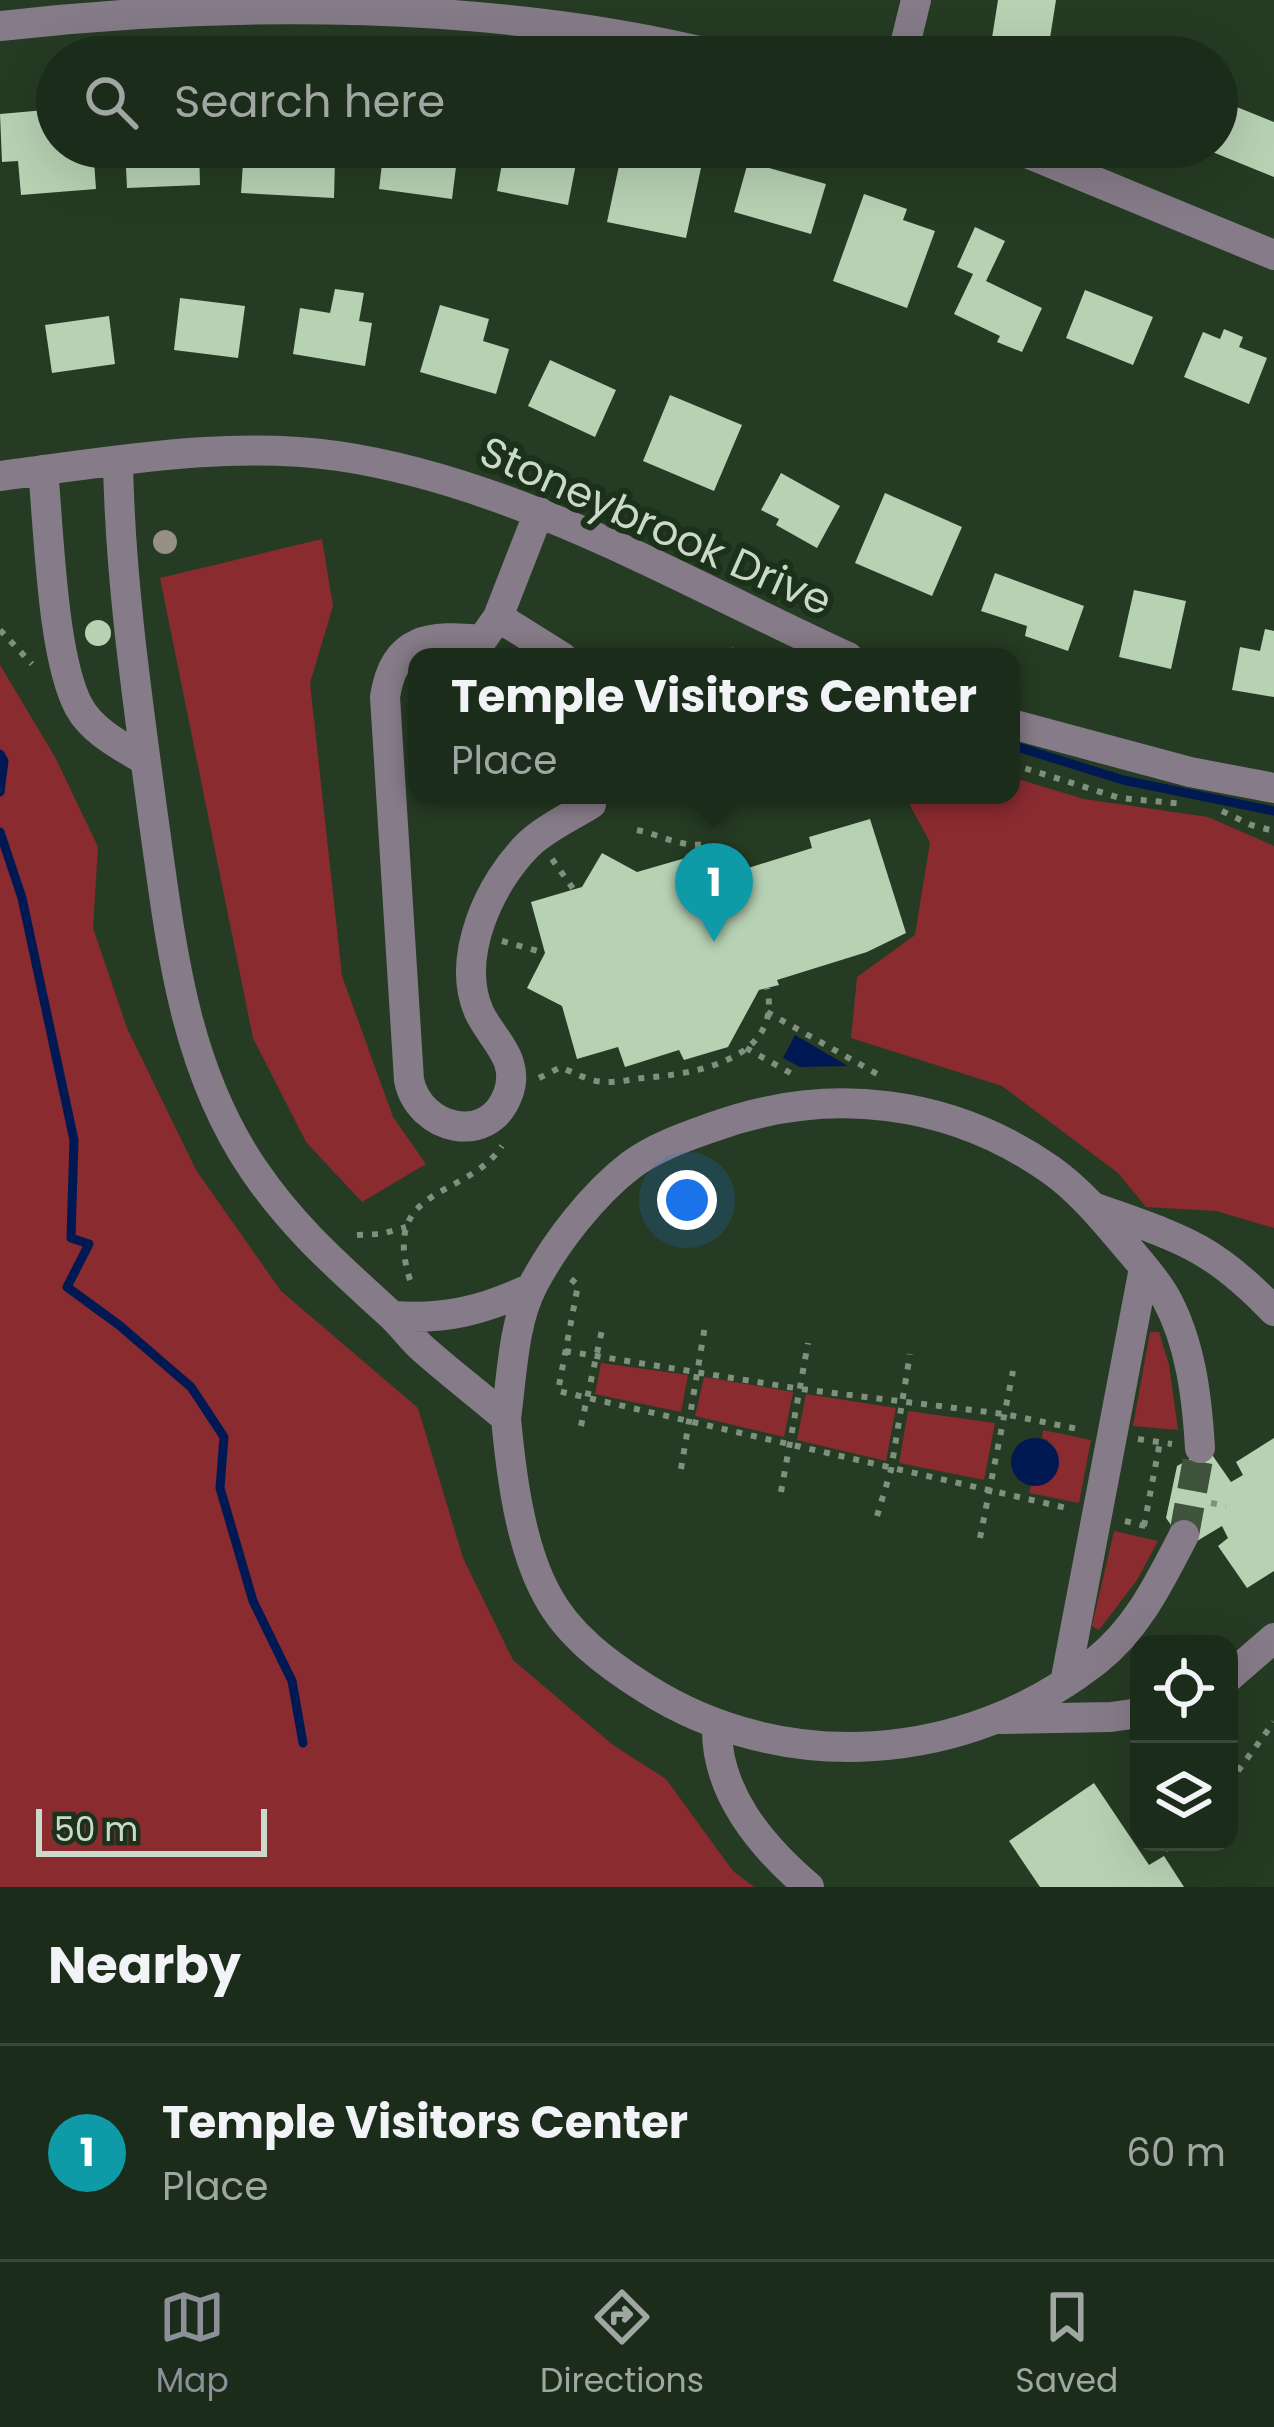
<!DOCTYPE html>
<style>
:root{--surface:#1c2c1a;--page:#293827;--text:#f1f3f6;--muted:#a0a7a2;--line:#3a4839;--accent:#8c9099}
body{margin:0;font-family:Poppins,sans-serif;background:var(--page);color:var(--text)}
.controls{position:absolute;right:36px;bottom:36px;display:grid;overflow:hidden;border-radius:24px;box-shadow:0 12px 48px #0002}
.controls button{width:108px;height:108px;display:grid;place-items:center;padding:0;border:0;border-bottom:3px solid var(--line);background:var(--surface);color:var(--text);font:60px sans-serif}
.scale{position:absolute;left:36px;bottom:30px;width:231px;box-sizing:border-box;padding-left:12px;border:6px solid #ccd9ca;border-top:0;font-size:33px;line-height:42px;white-space:nowrap;color:#ccd9ca;-webkit-text-stroke:9px #1c3119;paint-order:stroke}
.you{position:absolute;left:687px;top:1200px;width:42px;height:42px;margin:-30px;border:9px solid #fff;border-radius:50%;background:#1a73e8;box-shadow:0 0 0 18px #1a73e833}
.badge{display:grid;place-items:center;width:78px;height:78px;border-radius:50%;background:var(--accent);color:#fff;font-size:39px;font-weight:700}
.pin{position:absolute;translate:-50% -99px;filter:drop-shadow(0 3px 6px #0008)}
.pin::after{content:'';position:absolute;top:63px;width:42px;height:36px;background:inherit;clip-path:polygon(0 0,100% 0,50% 100%)}
.popup{position:absolute;left:408px;top:648px;width:612px;height:156px;box-sizing:border-box;display:grid;place-content:center;border-radius:24px;background:var(--surface);filter:drop-shadow(0 3px 9px #0005);font-size:39px;white-space:nowrap;color:var(--muted)}
.popup b{font-size:45px;color:var(--text)}
.popup::after{content:'';position:absolute;left:50%;top:100%;margin-left:-24px;border:24px solid transparent;border-top-color:var(--surface)}
.list{margin:0;padding:0;list-style:none}
h2{display:flex;justify-content:space-between;align-items:center;height:156px;margin:0;padding:0 48px;font-size:51px}
h2 small{font-size:39px;font-weight:400;color:var(--muted)}
.list li{display:grid;grid-template-columns:78px 1fr auto;gap:36px;align-items:center;box-sizing:border-box;height:216px;padding:0 48px;border-top:3px solid var(--line)}
.list b{display:block;font-size:45px;white-space:nowrap}
.list p{margin:0;font-size:39px;white-space:nowrap;color:var(--muted)}
.list em{font-size:39px;font-style:normal;color:var(--muted)}
.icon{flex:none;width:66px;height:66px;fill:none;stroke:currentColor;stroke-width:2;stroke-linecap:round;stroke-linejoin:round}
.map{position:relative;flex:none;width:1274px;height:1887px;overflow:hidden}
.search{position:absolute;background:var(--surface);box-shadow:0 12px 48px #0002;left:36px;right:36px;top:36px;height:132px;display:flex;align-items:center;gap:30px;box-sizing:border-box;padding:0 42px;border-radius:66px;color:var(--muted);font-size:45px}
.sheet{height:372px;background:var(--surface)}
nav{display:flex;justify-content:space-around;align-items:center;box-sizing:border-box;height:168px;border-top:3px solid var(--line);background:var(--surface);font-size:33px;color:var(--muted)}
nav a{display:grid;justify-items:center;gap:6px}
nav .on{color:var(--accent)}
.map>svg:first-child{display:block}
.green{fill:#8a2b30}
.water{fill:#001952}
.lines{fill:none;stroke-linecap:round;stroke-linejoin:round}
.stream{stroke:#001952;stroke-width:9}
.building{fill:#b7d1b3}
.minor-tunnel{stroke:#3f533c;stroke-width:30;stroke-dasharray:30 15;stroke-linecap:butt}
.path{stroke:#7f907d;stroke-width:6;stroke-dasharray:6 9;stroke-linecap:butt}
.minor{stroke:#867b88;stroke-width:30}
.tree{fill:#968f83}
.labels{text-anchor:middle;dominant-baseline:central;stroke-width:12;stroke-linejoin:round;paint-order:stroke}
.street-label{font-size:42px;fill:#ccd9ca;stroke:#1c3119}
</style>
<div class="map">
<svg width="1274" height="1887" viewBox="0 0 1274 1887">
<rect width="100%" height="100%" fill="#263b23"/>
<path class="green" d="M322,539L333,606L310,683L342,976L393,1117L426,1164L362,1202L306,1142L253,1038L160,578Z
M0,665L55,757L98,847L93,928L127,1028L196,1170L281,1291L418,1408L463,1558L513,1660L613,1745L666,1779L733,1871L754,1887H0Z
M1011,777L1084,799L1208,817L1274,846V1228L1216,1211L1146,1207L1118,1173L1002,1086L851,1038L857,977L915,935L930,842L906,798L893,795H1011Z
M1150,1332H1159L1169,1365L1178,1430L1133,1426Z
M601,1363L688,1375L681,1412L595,1394Z
M704,1377L793,1392L784,1437L695,1416Z
M806,1394L896,1408L886,1461L797,1440Z
M908,1411L995,1423L984,1480L899,1463Z
M1043,1430L1091,1440L1079,1503L1029,1493L1031,1486L1042,1485L1048,1440L1042,1438Z
M1114,1531L1158,1541L1137,1580L1099,1630L1092,1626Z"/>
<path class="water" d="M795,1035L848,1066L800,1067L783,1058Z
M1011 1462a24 24 0 1 1 48 0a24 24 0 1 1-48 0Z"/>
<g class="lines">
<path class="stream" d="M1011,745L1123,780L1274,811
M0,754L4,761L0,792
M0,832L22,898L74,1140L71,1238L89,1244L67,1287L119,1325L191,1387L224,1437L220,1488L253,1601L292,1681L303,1743"/>
</g>
<path class="building" d="M998,0H1056L1047,57H989Z
M1217,99L1274,122V177L1210,151L1217,147Z
M57,109V147H93L96,189L21,195L18,161L2,162L0,114Z
M125,147H199L200,185L127,188Z
M244,147H286L285,157L335,160L334,198L241,193Z
M384,147L458,151L452,199L379,189Z
M505,147L551,154L552,147L579,148L568,205L497,191Z
M623,147L705,149L686,238L607,222Z
M748,162L826,184L811,234L734,212Z
M864,194L907,209L903,220L935,231L907,308L833,281Z
M975,227L1005,241L986,281L1042,308L1022,352L997,342L1000,336L954,314L973,274L957,267Z
M335,289L364,293L359,321L372,323L365,366L293,354L300,308L330,313Z
M1085,290L1153,317L1133,365L1066,338Z
M180,298L245,306L238,358L174,350Z
M440,305L489,319L483,341L509,349L496,394L420,372Z
M109,316L115,364L52,373L45,325Z
M1224,329L1243,337L1239,347L1267,358L1249,404L1184,377L1203,332L1220,339Z
M550,360L616,390L595,437L528,406Z
M670,395L742,425L714,491L643,461Z
M781,473L840,506L817,548L776,525L779,519L761,510Z
M885,493L962,527L932,596L855,563Z
M995,573L1084,606L1068,651L1025,636L1027,626L981,611Z
M1134,590L1186,601L1171,669L1119,657Z
M85 633a13 13 0 1 1 26 0a13 13 0 1 1-26 0Z
M1265,629L1274,631V697L1232,690L1240,647L1260,651Z
M870,819L906,933L867,952L777,980L779,985L759,990L728,1047L684,1060L679,1050L625,1067L618,1047L577,1059L562,1006L527,988L545,953L531,902L582,887L602,853L637,872L689,857L690,861L719,854L726,875L812,848L809,837Z
M1274,1438V1571L1247,1588L1218,1546L1228,1538L1222,1526L1187,1547L1166,1518L1177,1466L1208,1449L1231,1482L1243,1475L1236,1462Z
M1094,1783L1149,1865L1164,1856L1184,1887H1040L1009,1841Z"/>
<g class="lines">
<path class="minor-tunnel" d="M1184,1535L1200,1448"/>
<path class="path" d="M0,630L32,664
M731,650L744,657
M1011,764L1120,798L1185,804
M1222,811L1251,825L1274,831
M637,830C661,835 682,848 706,844L719,854
M552,859L574,890
M502,941L545,953
M767,1012L879,1075
M746,1048L794,1075
M539,1078L561,1067C573,1073 584,1078 596,1081C612,1084 627,1080 643,1078C694,1074 783,1060 767,988
M357,1235L381,1234L406,1227
M571,1279L578,1285L558,1391L1071,1509
M410,1280C380,1184 466,1200 502,1146
M565,1351L801,1389L1004,1414L1083,1430
M581,1426L602,1330
M1138,1439L1172,1444
M681,1469L705,1326
M781,1492L808,1343
M1211,1503L1226,1506
M877,1516L891,1470L910,1354
M1125,1521L1153,1528
M1144,1526L1160,1442
M980,1538L1013,1371
M1229,1783L1274,1722
M1165,1850L1172,1842"/>
<path class="minor" d="M0,26C230,0 499,0 724,57
M902,57L916,0
M1012,147L1274,255
M118,461C120,582 138,703 154,823C171,944 183,1066 254,1170C294,1229 339,1267 391,1315C402,1325 411,1338 422,1348C449,1372 478,1394 506,1418C511,1473 520,1546 547,1595C568,1635 607,1664 645,1688C785,1777 966,1763 1096,1661C1138,1628 1160,1581 1184,1535
M43,470C49,531 52,657 79,707C92,731 121,746 143,759
M0,476C110,462 228,440 338,456C516,482 686,583 848,657
M539,512L498,617L482,640C430,635 394,637 385,697L409,1080C419,1130 489,1147 508,1094C521,1059 492,1040 479,1012C455,957 490,882 529,844C546,828 570,817 591,804L590,795
M498,617L562,657
M1011,724L1190,772L1274,788
M1096,1208C1179,1238 1211,1245 1274,1311
M393,1316C445,1320 484,1310 531,1288
M506,1418C512,1376 513,1323 533,1285C555,1243 593,1194 631,1165C655,1147 685,1137 713,1127C828,1085 950,1099 1051,1170C1079,1190 1100,1215 1122,1241C1137,1259 1155,1278 1166,1298C1191,1344 1197,1398 1200,1448
M1229,1677L1274,1638
M1065,1683L1144,1268
M1000,1719L1111,1717L1139,1713
M717,1725C715,1792 761,1846 809,1887"/>
</g>
<circle class="tree" cx="165" cy="542" r="12"/>
<g class="labels">
<g class="street-label">
<text transform="translate(656 526) rotate(24)">Stoneybrook Drive</text>
</g>
</g>
</svg>
<div class="controls">
<button><svg class="icon" aria-label="locate" viewBox="0 0 24 24"><circle cx="12" cy="12" r="6"/><path d="M12 2v4M12 18v4M2 12h4M18 12h4"/></svg></button>
<button><svg class="icon" aria-label="layers" viewBox="0 0 24 24"><path d="M12 4l9 5-9 5-9-5zM3 14l9 5 9-5"/></svg></button>
</div>
<div class="scale">50 m</div>
<div class="you"></div>
<div class="pin badge" style="left:714px;top:942px;background:#0f9aa8">1</div>
<div class="popup"><b>Temple Visitors Center</b>Place</div>
<div class="search"><svg class="icon" aria-label="search" viewBox="0 0 24 24"><circle cx="10" cy="10" r="6"/><path d="M15 15l6 6"/></svg>Search here</div>
</div>
<section class="sheet">
<h2>Nearby<small></small></h2>
<ul class="list">
<li><span class="badge" style="background:#0f9aa8">1</span><div><b>Temple Visitors Center</b><p>Place</p></div><em>60 m</em></li>
</ul>
</section>
<nav>
<a class="on"><svg class="icon" aria-label="map" viewBox="0 0 24 24"><path d="M3 6l6-2 6 2 6-2v14l-6 2-6-2-6 2zM9 4v14M15 6v14"/></svg>Map</a>
<a><svg class="icon" aria-label="directions" viewBox="0 0 24 24"><path d="M12 3l9 9-9 9-9-9zM9 14v-3h6M13 9l2 2-2 2"/></svg>Directions</a>
<a><svg class="icon" aria-label="saved" viewBox="0 0 24 24"><path d="M7 4h10v16l-5-4-5 4z"/></svg>Saved</a>
</nav>
